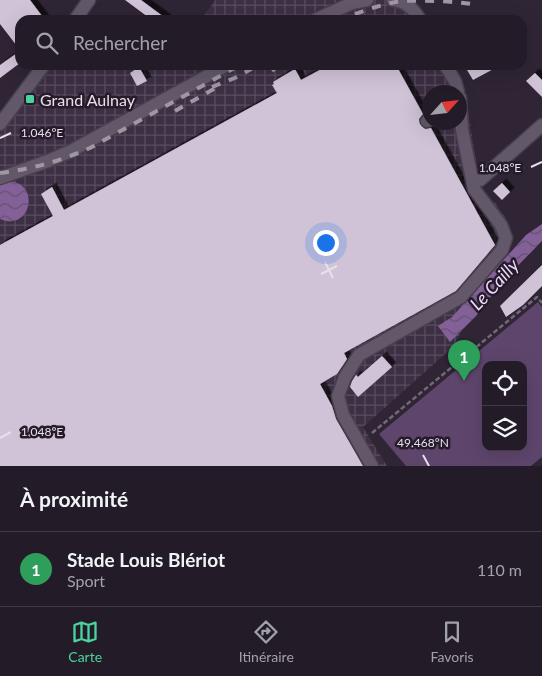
<!DOCTYPE html>
<html lang="fr">
<meta charset="utf-8">
<style>
:root{--surface:#231c28;--page:#2f2934;--text:#f1f3f6;--muted:#a3a1a8;--line:#403a45;--accent:#49d49d}
body{margin:0;font-family:Lato,sans-serif;background:var(--page);color:var(--text)}
.controls{position:absolute;right:15px;bottom:15px;display:grid;overflow:hidden;border-radius:10px;box-shadow:0 5px 20px #0002}
.controls button{width:45px;height:45px;display:grid;place-items:center;padding:0;border:0;border-bottom:1px solid var(--line);background:var(--surface);color:var(--text);font:25px sans-serif}
.compass{position:absolute;left:422px;top:85px;width:45px;height:45px;border-radius:50%;background:var(--surface);box-shadow:0 5px 20px #0002;rotate:63deg}
.you{position:absolute;left:325px;top:242px;width:18px;height:18px;margin:-12px;border:4px solid #fff;border-radius:50%;background:#1a73e8;box-shadow:0 0 0 8px #1a73e833}
.badge{display:grid;place-items:center;width:32px;height:32px;border-radius:50%;background:var(--accent);color:#fff;font-size:16px;font-weight:700}
.pin{position:absolute;translate:-50% -41px;filter:drop-shadow(0 1px 2px #0008)}
.pin::after{content:'';position:absolute;top:26px;width:18px;height:15px;background:inherit;clip-path:polygon(0 0,100% 0,50% 100%)}
.list{margin:0;padding:0;list-style:none}
h2{display:flex;justify-content:space-between;align-items:center;height:65px;margin:0;padding:0 20px;font-size:21px}
h2 small{font-size:16px;font-weight:400;color:var(--muted)}
.list li{display:grid;grid-template-columns:32px 1fr auto;gap:15px;align-items:center;box-sizing:border-box;height:75px;padding:0 20px;border-top:1px solid var(--line)}
.list b{display:block;font-size:19px;white-space:nowrap}
.list p{margin:0;font-size:16px;white-space:nowrap;color:var(--muted)}
.list em{font-size:16px;font-style:normal;color:var(--muted)}
.icon{flex:none;width:28px;height:28px;fill:none;stroke:currentColor;stroke-width:2;stroke-linecap:round;stroke-linejoin:round}
.map{position:relative;flex:none;width:542px;height:466px;overflow:hidden}
.search{position:absolute;background:var(--surface);box-shadow:0 5px 20px #0002;left:15px;right:15px;top:15px;height:55px;display:flex;align-items:center;gap:12px;box-sizing:border-box;padding:0 18px;border-radius:15px;color:var(--muted);font-size:19px}
.sheet{height:140px;background:var(--surface)}
nav{display:flex;justify-content:space-around;align-items:center;box-sizing:border-box;height:70px;border-top:1px solid var(--line);background:var(--surface);font-size:14px;color:var(--muted)}
nav a{display:grid;justify-items:center;gap:2px}
nav .on{color:var(--accent)}
.map>svg:first-child{display:block}
.industrial{fill:url(#industrial-grid);fill-rule:evenodd}
.pitch{fill:#5e456c;fill-rule:evenodd}
.water{fill:url(#water-waves)}
.building{fill:#d0c3d7;filter:url(#shadow)}
.lines{fill:none;stroke-linecap:round;stroke-linejoin:round}
.minor-casing{stroke:#49404e;stroke-width:15}
.path{stroke:#726978;stroke-width:2.5;stroke-dasharray:5 2.5;stroke-linecap:butt}
.minor{stroke:#63586a;stroke-width:12}
.rail{stroke:#a097a4;stroke-width:4;stroke-dasharray:9 9;stroke-linecap:butt}
.ticks{fill:none;stroke:#e7e0eb;stroke-width:2}
.poi-dot{fill:#49d49d;stroke:#251b2a;stroke-width:2}
.labels{text-anchor:middle;dominant-baseline:central;stroke-width:5;stroke-linejoin:round;paint-order:stroke}
.poi-label{font-size:16px;fill:#e7e0eb;stroke:#251b2a;text-anchor:start}
.water-label{font-size:18px;font-style:italic;fill:#efdafb;stroke:#251b2a}
.ticks-label{font-size:12px;text-anchor:middle;fill:#e7e0eb;stroke:#251b2a;stroke-width:5;stroke-linejoin:round;paint-order:stroke}
</style>
<div class="map">
<svg width="542" height="466" viewBox="0 0 542 466">
<defs>
<pattern id="industrial-grid" width="8" height="8" patternUnits="userSpaceOnUse" patternTransform="scale(1.25)"><rect width="8" height="8" fill="#3d2f44"/><path d="M0 4h8M4 0v8" fill="none" stroke="#594d5f"/></pattern>
<pattern id="water-waves" width="16" height="10" patternUnits="userSpaceOnUse" patternTransform="scale(1.25)"><rect width="16" height="10" fill="#846098"/><path d="M0 5q4-4 8 0t8 0" fill="none" stroke="#64526f"/></pattern>
<filter id="shadow"><feDropShadow dx="4.5" dy="-4.5" stdDeviation="0" flood-color="#0009"/></filter>
</defs>
<rect width="100%" height="100%" fill="#2f2535"/>
<path class="industrial" d="M215,0H411L416,4L425,20H201Z
M44,65H155L164,70L169,65H451L465,90L480,188L496,204L509,223L511,241L453,347L363,427L387,466H0V129ZM430,92H460V122H430Z"/>
<path class="pitch" d="M538,302L542,307V457L531,466H406L379,434ZM486,365H523V447H486Z"/>
<path class="water" d="M5,181C42,179 32,233 0,219V183Z
M542,224V241L501,283L476,316L450,342L438,326L452,317L526,235Z"/>
<path class="building" d="M0,0H30L45,20H20V50L0,24Z
M125,0H141L168,20H152Z
M20,51V63L0,78V65Z
M329,65H396L423,114L419,119L420,124L425,129L431,128L495,245L456,291L344,353L347,359L337,374L320,384L332,406L336,419L363,466H0V245L53,216L41,194L52,187L64,210L277,93L272,85L274,84L273,82L295,69L301,80Z
M464,65H501L473,80Z
M139,67L147,81L137,86L130,73Z
M535,73L542,80V97L526,81Z
M502,183L510,192L502,200L493,191Z
M542,265V286L523,305L506,317L500,306Z
M382,356L392,367L358,397L350,387L352,381L356,375L358,377Z"/>
<g class="lines">
<defs>
<path id="minor" d="M393,0C406,1 414,9 420,20
M75,20L89,0
M315,20L352,3L367,0
M445,65L455,81L458,92
M427,121L430,120
M0,124L44,65
M0,178L48,161L71,151L227,65
M480,180L542,125
M372,466L343,415L338,396L345,377L359,355L461,297L502,250L506,238L501,225L474,189L462,130L460,98"/>
</defs>
<use href="#minor" class="minor-casing"/>
<path class="path" d="M372,433L537,297L542,303"/>
<use href="#minor" class="minor"/>
<path class="rail" d="M338,20C359,13 380,4 402,1C425,0 449,1 472,4
M272,71L278,65
M212,87L237,77L258,65
M175,111L219,86
M0,173C31,169 61,161 90,148L240,65"/>
</g>
<path class="ticks" d="M0,138L11,133M531,167L542,162M325,262L333,278M321,274L337,266M0,438L11,432M423,455L429,466"/>
<rect class="poi-dot" x="25" y="94" width="10" height="10" rx="2.5"/>
<g class="labels">
<g class="poi-label">
<text x="40" y="99">Grand Aulnay</text>
</g>
<g class="water-label">
<text transform="translate(494 284) rotate(-47)">Le Cailly</text>
</g>
</g>
<g class="ticks-label">
<text x="42" y="137">1.046°E</text>
<text x="500" y="172">1.048°E</text>
<text x="42" y="436">1.048°E</text>
<text x="423" y="447">49.468°N</text>
</g>
</svg>
<div class="controls">
<button><svg class="icon" aria-label="locate" viewBox="0 0 24 24"><circle cx="12" cy="12" r="6"/><path d="M12 2v4M12 18v4M2 12h4M18 12h4"/></svg></button>
<button><svg class="icon" aria-label="layers" viewBox="0 0 24 24"><path d="M12 4l9 5-9 5-9-5zM3 14l9 5 9-5"/></svg></button>
</div>
<svg class="compass" viewBox="-18 -18 36 36"><path d="M0-13l5 13h-10z" fill="#e53935"/><path d="M0 13l5-13h-10z" fill="#a3a1a8"/></svg>
<div class="you"></div>
<div class="pin badge" style="left:464px;top:381px;background:#2e9e5b">1</div>
<div class="search"><svg class="icon" aria-label="search" viewBox="0 0 24 24"><circle cx="10" cy="10" r="6"/><path d="M15 15l6 6"/></svg>Rechercher</div>
</div>
<section class="sheet">
<h2>À proximité<small></small></h2>
<ul class="list">
<li><span class="badge" style="background:#2e9e5b">1</span><div><b>Stade Louis Blériot</b><p>Sport</p></div><em>110 m</em></li>
</ul>
</section>
<nav>
<a class="on"><svg class="icon" aria-label="map" viewBox="0 0 24 24"><path d="M3 6l6-2 6 2 6-2v14l-6 2-6-2-6 2zM9 4v14M15 6v14"/></svg>Carte</a>
<a><svg class="icon" aria-label="directions" viewBox="0 0 24 24"><path d="M12 3l9 9-9 9-9-9zM9 14v-3h6M13 9l2 2-2 2"/></svg>Itinéraire</a>
<a><svg class="icon" aria-label="saved" viewBox="0 0 24 24"><path d="M7 4h10v16l-5-4-5 4z"/></svg>Favoris</a>
</nav>
